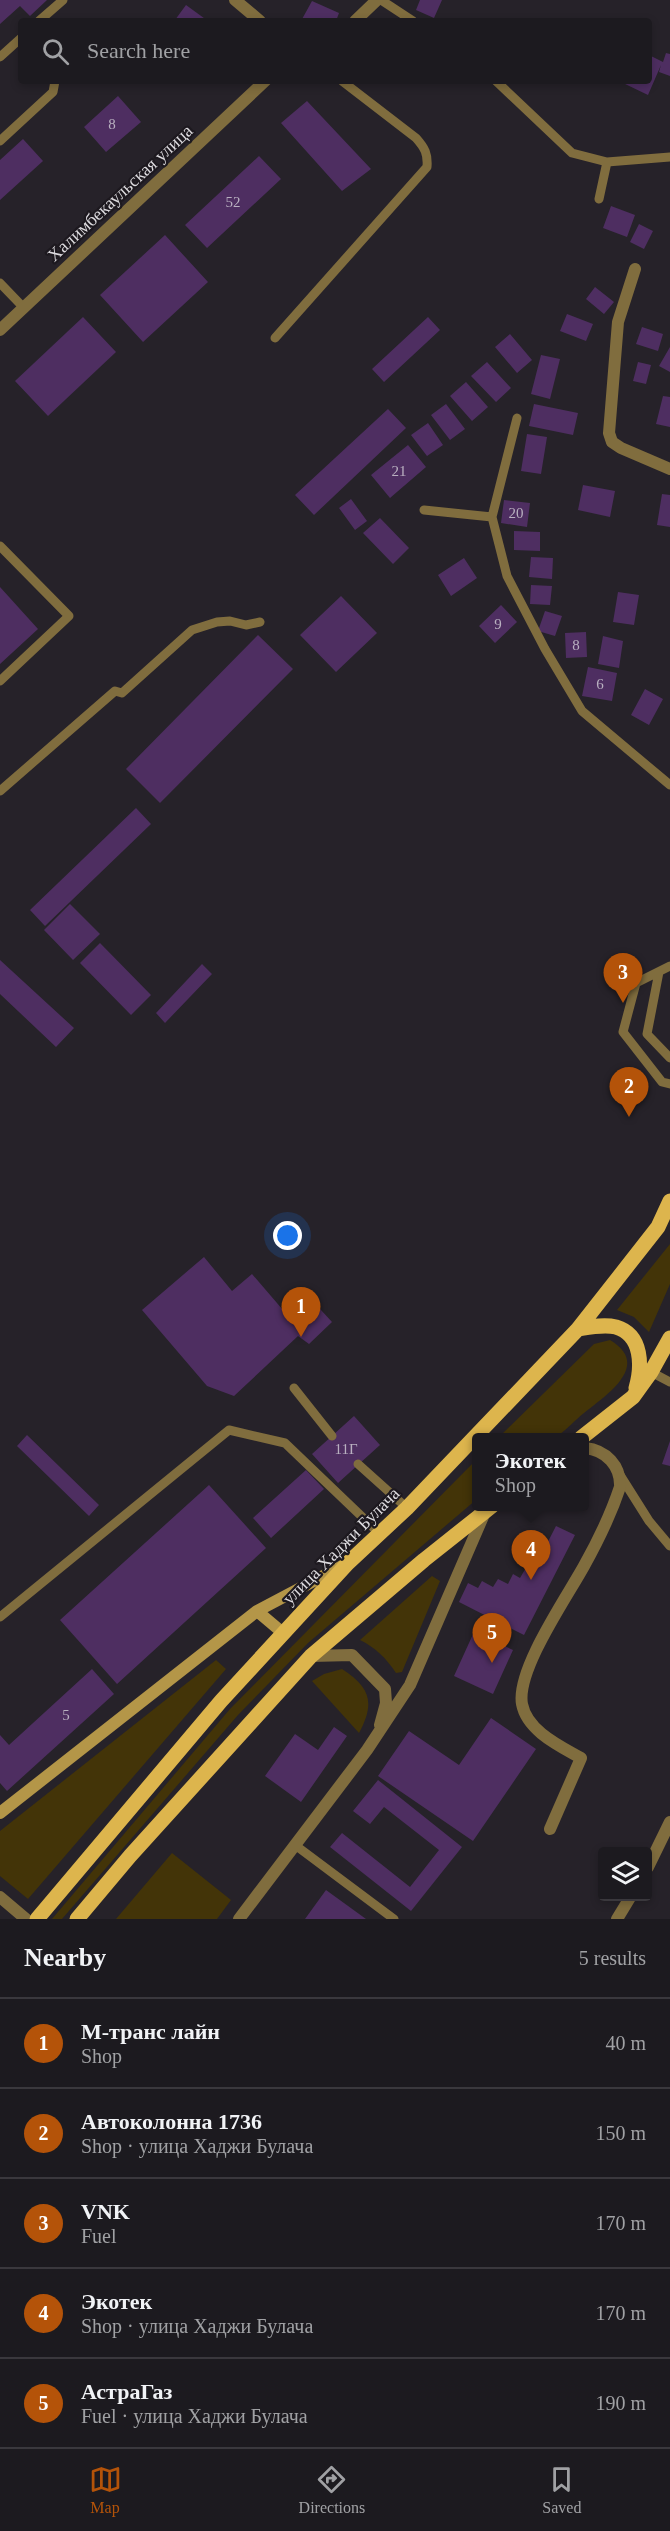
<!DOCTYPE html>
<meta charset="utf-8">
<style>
:root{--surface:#1c1a1f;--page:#29272c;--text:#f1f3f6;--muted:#a0a1a4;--line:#3a383d;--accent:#b45309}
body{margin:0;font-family:"Times New Roman",serif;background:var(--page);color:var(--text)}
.controls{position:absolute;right:18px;bottom:18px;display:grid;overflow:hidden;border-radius:6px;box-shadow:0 3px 9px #0003}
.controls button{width:54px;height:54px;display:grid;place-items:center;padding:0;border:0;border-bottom:2px solid var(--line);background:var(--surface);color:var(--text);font:30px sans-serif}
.you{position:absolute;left:288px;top:1236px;width:21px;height:21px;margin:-15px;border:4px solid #fff;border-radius:50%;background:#1a73e8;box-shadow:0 0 0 9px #1a73e833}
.badge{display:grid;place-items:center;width:39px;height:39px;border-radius:50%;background:var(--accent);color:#fff;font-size:20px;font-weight:700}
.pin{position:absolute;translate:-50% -50px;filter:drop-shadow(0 2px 3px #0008)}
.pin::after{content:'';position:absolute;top:32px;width:21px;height:18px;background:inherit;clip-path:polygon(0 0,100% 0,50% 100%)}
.popup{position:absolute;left:472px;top:1433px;width:117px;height:78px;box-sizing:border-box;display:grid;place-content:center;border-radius:6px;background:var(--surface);filter:drop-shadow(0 2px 4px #0005);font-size:20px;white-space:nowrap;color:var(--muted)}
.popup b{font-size:22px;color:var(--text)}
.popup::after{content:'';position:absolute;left:50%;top:100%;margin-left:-12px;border:12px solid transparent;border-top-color:var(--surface)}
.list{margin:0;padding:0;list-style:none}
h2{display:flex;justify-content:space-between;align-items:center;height:78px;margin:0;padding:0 24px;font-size:26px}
h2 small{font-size:20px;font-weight:400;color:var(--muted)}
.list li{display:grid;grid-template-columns:39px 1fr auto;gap:18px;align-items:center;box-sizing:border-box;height:90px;padding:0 24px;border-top:2px solid var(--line)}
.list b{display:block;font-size:22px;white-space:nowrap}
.list p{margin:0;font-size:20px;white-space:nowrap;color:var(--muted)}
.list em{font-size:20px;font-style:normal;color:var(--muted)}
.icon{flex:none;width:33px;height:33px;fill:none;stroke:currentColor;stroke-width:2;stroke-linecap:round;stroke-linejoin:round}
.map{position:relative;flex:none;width:670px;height:1919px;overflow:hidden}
.search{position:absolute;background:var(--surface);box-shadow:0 3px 9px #0003;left:18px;right:18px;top:18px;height:66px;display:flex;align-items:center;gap:15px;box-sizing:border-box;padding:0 21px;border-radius:6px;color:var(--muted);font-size:22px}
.sheet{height:528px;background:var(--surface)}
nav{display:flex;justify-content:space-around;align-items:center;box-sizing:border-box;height:84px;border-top:2px solid var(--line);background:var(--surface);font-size:16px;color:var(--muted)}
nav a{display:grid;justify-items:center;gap:3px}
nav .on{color:var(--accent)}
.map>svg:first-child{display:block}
.green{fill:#433408}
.building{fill:#4e2e61}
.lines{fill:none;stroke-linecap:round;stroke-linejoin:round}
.service{stroke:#806d3e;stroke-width:9}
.minor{stroke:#806d3e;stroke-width:12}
.tertiary{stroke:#806d3e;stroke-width:12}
.secondary{stroke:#b49648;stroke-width:12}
.primary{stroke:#ddb54d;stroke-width:15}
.labels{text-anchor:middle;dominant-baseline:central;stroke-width:4.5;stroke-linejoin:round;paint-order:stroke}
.number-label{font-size:15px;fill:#b9b0c0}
.street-label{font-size:18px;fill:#dddbdf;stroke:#1d191f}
</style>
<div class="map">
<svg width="670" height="1919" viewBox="0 0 670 1919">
<rect width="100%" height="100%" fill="#262229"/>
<path class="green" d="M670,1244V1284L649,1332L634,1317L617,1310Z
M610,1340C652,1365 607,1395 584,1413C575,1420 565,1432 555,1437C547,1440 510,1438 499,1437L594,1344Z
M477,1459V1499L308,1643L238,1715L62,1919H52L230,1709Z
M432,1576L440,1581L402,1672L396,1673C386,1658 376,1648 360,1640Z
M216,1660L226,1669L28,1899L0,1876V1831Z
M342,1669C371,1688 375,1703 359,1733L312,1681L324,1674Z
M172,1853L231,1900L217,1919H116Z"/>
<path class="building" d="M0,0H47L30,16L20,6L0,24Z
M420,0H442L434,18L416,10Z
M312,1L339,13L336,21H301Z
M186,5L208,21L175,20Z
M666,53L670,54V76L659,72L661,65L648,95L623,83L625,81H649V55L663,62Z
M118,96L141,122L106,152L84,127Z
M307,101L371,169L342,191L281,123Z
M23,139L43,161L0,200V160Z
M259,156L281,179L207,248L185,225Z
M611,206L635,215L627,237L603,228Z
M639,224L653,231L644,249L630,242Z
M165,235L208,282L143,342L100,295Z
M595,287L614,302L604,314L586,299Z
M567,314L593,324L586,341L560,331Z
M83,317L116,352L48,416L15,381Z
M428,317L440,330L384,382L372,369Z
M642,327L663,334L658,351L636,344Z
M510,334L532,360L517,373L495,347Z
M670,347V372L659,366Z
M541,355L560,359L550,399L531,394Z
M487,362L511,388L496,402L471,376Z
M638,362L651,365L646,384L633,381Z
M466,382L488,407L472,421L450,396Z
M663,396L670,397V427L656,424Z
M446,404L465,429L450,440L431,415Z
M534,404L578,413L573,435L529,426Z
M388,409L406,428L314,515L295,495Z
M428,423L443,445L427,456L411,435Z
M527,434L547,437L541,474L521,471Z
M408,445L426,467L390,498L371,475Z
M583,485L615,491L610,517L578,510Z
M662,494L670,495V527L657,525Z
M351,499L367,521L355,530L339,508Z
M504,500L530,503L527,527L501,523Z
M380,518L409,548L393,564L363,533Z
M514,531L540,532V551L514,550Z
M531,557L553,558L552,579L529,577Z
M464,558L477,578L451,596L438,575Z
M531,585L552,586L550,605L530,604Z
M0,587L38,629L0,664Z
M618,592L639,595L634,625L613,622Z
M341,596L377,633L336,672L300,635Z
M501,605L517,622L495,643L479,626Z
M545,611L562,616L555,636L538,631Z
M586,632L587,657L566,658L565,633Z
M258,635L293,669L160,803L126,769Z
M603,636L623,641L619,668L598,664Z
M588,667L617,673L612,701L582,696Z
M645,689L663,699L649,725L631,715Z
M136,808L151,824L45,926L30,910Z
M70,904L100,934L73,960L44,930Z
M100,943L151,995L131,1015L80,963Z
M0,960L74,1028L56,1047L0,994Z
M202,964L212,974L165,1023L156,1013Z
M204,1257L232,1291L252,1274L289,1317L310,1298L332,1322L309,1344L298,1336L234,1396L207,1386L142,1310Z
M354,1416L380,1445L338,1483L312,1454Z
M27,1435L99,1505L89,1516L17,1446Z
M670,1441V1466L662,1464Z
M306,1470L324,1489L271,1538L253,1518Z
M209,1485L266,1548L117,1684L60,1620Z
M556,1526L575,1535L524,1635L459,1602L468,1583L478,1588L482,1581L493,1587L498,1579L508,1584L513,1574L520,1578L527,1566L534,1569Z
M474,1632L513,1650L493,1694L454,1676Z
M92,1669L114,1694L7,1791L0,1783V1735L9,1745Z
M491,1718L536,1749L473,1841L378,1776L409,1731L459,1765Z
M334,1727L347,1736L301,1802L265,1776L295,1734L318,1750Z
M378,1780L462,1847L411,1911L330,1847L342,1833L410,1887L439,1850L384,1807L370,1824L353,1811Z
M326,1890L366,1919H305Z"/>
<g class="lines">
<path class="service" d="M381,0L413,21
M39,21L63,0
M0,57L21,38
M496,81L572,153L607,162L670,157
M0,141L53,92L55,81
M599,199L607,162
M0,283L24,308
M275,338L427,167C428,154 425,148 416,138L342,81
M517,418L492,517L507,576L545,649L582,711L670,785
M424,510L492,517
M0,546L69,616L0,681
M0,791L115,691L122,693L192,630L217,622L230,621L246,625L260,622
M670,966L636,983L623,1032L662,1082L670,1084
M659,972L647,1034L670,1058
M651,1372L670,1382
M294,1388L332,1436
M358,1464L407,1508
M620,1475L649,1521L670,1546
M0,1617L229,1430L285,1443L379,1533
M295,1845L394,1919"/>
<path class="minor" d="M235,0L260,21
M355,21L377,0
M635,269L618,322L609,433L612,442L621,448L670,469
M0,330L265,81
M311,1656L352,1655L385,1689L386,1703L380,1725
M550,1829L581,1758C560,1746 527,1731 522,1704C516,1670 567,1597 584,1566C598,1541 611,1514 620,1487C621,1466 606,1450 585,1448
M648,1867L670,1822
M239,1919L367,1750L410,1685L485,1512
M617,1919L631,1896"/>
<path class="tertiary" d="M0,1897L26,1919"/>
<path class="secondary" d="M257,1611L283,1633
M0,1813L257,1611L344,1565"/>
<path class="primary" d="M578,1329C590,1327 604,1324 616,1327C643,1335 642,1367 636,1388
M581,1438L633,1397L651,1372L670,1338
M37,1919L221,1701L348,1563L407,1508L578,1329L658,1227L670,1201
M77,1919L130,1856L311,1656L424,1560L492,1506"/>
</g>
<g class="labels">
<g class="number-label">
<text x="112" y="124">8</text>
<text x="233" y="202">52</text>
<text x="399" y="471">21</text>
<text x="516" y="513">20</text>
<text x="498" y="624">9</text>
<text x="576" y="645">8</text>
<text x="600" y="684">6</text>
<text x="346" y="1449">11Г</text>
<text x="66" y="1715">5</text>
</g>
<g class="street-label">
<text transform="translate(120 193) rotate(-43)">Халимбекаульская улица</text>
<text transform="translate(341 1546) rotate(-45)">улица Хаджи Булача</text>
</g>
</g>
</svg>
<div class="controls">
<button><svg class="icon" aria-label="layers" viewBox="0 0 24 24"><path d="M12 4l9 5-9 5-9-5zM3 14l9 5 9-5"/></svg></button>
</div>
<div class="you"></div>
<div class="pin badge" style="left:301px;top:1337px">1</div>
<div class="pin badge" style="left:629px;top:1117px">2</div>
<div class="pin badge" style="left:623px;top:1003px">3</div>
<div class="pin badge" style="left:531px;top:1580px">4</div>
<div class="popup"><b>Экотек</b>Shop</div>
<div class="pin badge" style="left:492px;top:1663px">5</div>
<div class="search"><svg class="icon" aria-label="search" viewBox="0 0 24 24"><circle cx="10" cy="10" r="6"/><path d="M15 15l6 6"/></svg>Search here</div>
</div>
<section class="sheet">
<h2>Nearby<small>5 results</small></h2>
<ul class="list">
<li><span class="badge">1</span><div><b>М-транс лайн</b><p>Shop</p></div><em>40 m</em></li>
<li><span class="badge">2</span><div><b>Автоколонна 1736</b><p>Shop · улица Хаджи Булача</p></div><em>150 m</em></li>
<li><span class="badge">3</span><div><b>VNK</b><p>Fuel</p></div><em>170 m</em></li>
<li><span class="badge">4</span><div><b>Экотек</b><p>Shop · улица Хаджи Булача</p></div><em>170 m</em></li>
<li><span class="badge">5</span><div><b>АстраГаз</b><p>Fuel · улица Хаджи Булача</p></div><em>190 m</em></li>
</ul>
</section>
<nav>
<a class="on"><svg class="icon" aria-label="map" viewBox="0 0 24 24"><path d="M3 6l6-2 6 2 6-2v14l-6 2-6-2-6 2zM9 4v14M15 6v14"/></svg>Map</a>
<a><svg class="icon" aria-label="directions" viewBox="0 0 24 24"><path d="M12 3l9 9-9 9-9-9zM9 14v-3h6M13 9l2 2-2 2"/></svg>Directions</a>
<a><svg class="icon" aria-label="saved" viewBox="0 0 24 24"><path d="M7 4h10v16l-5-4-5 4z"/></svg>Saved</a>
</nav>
